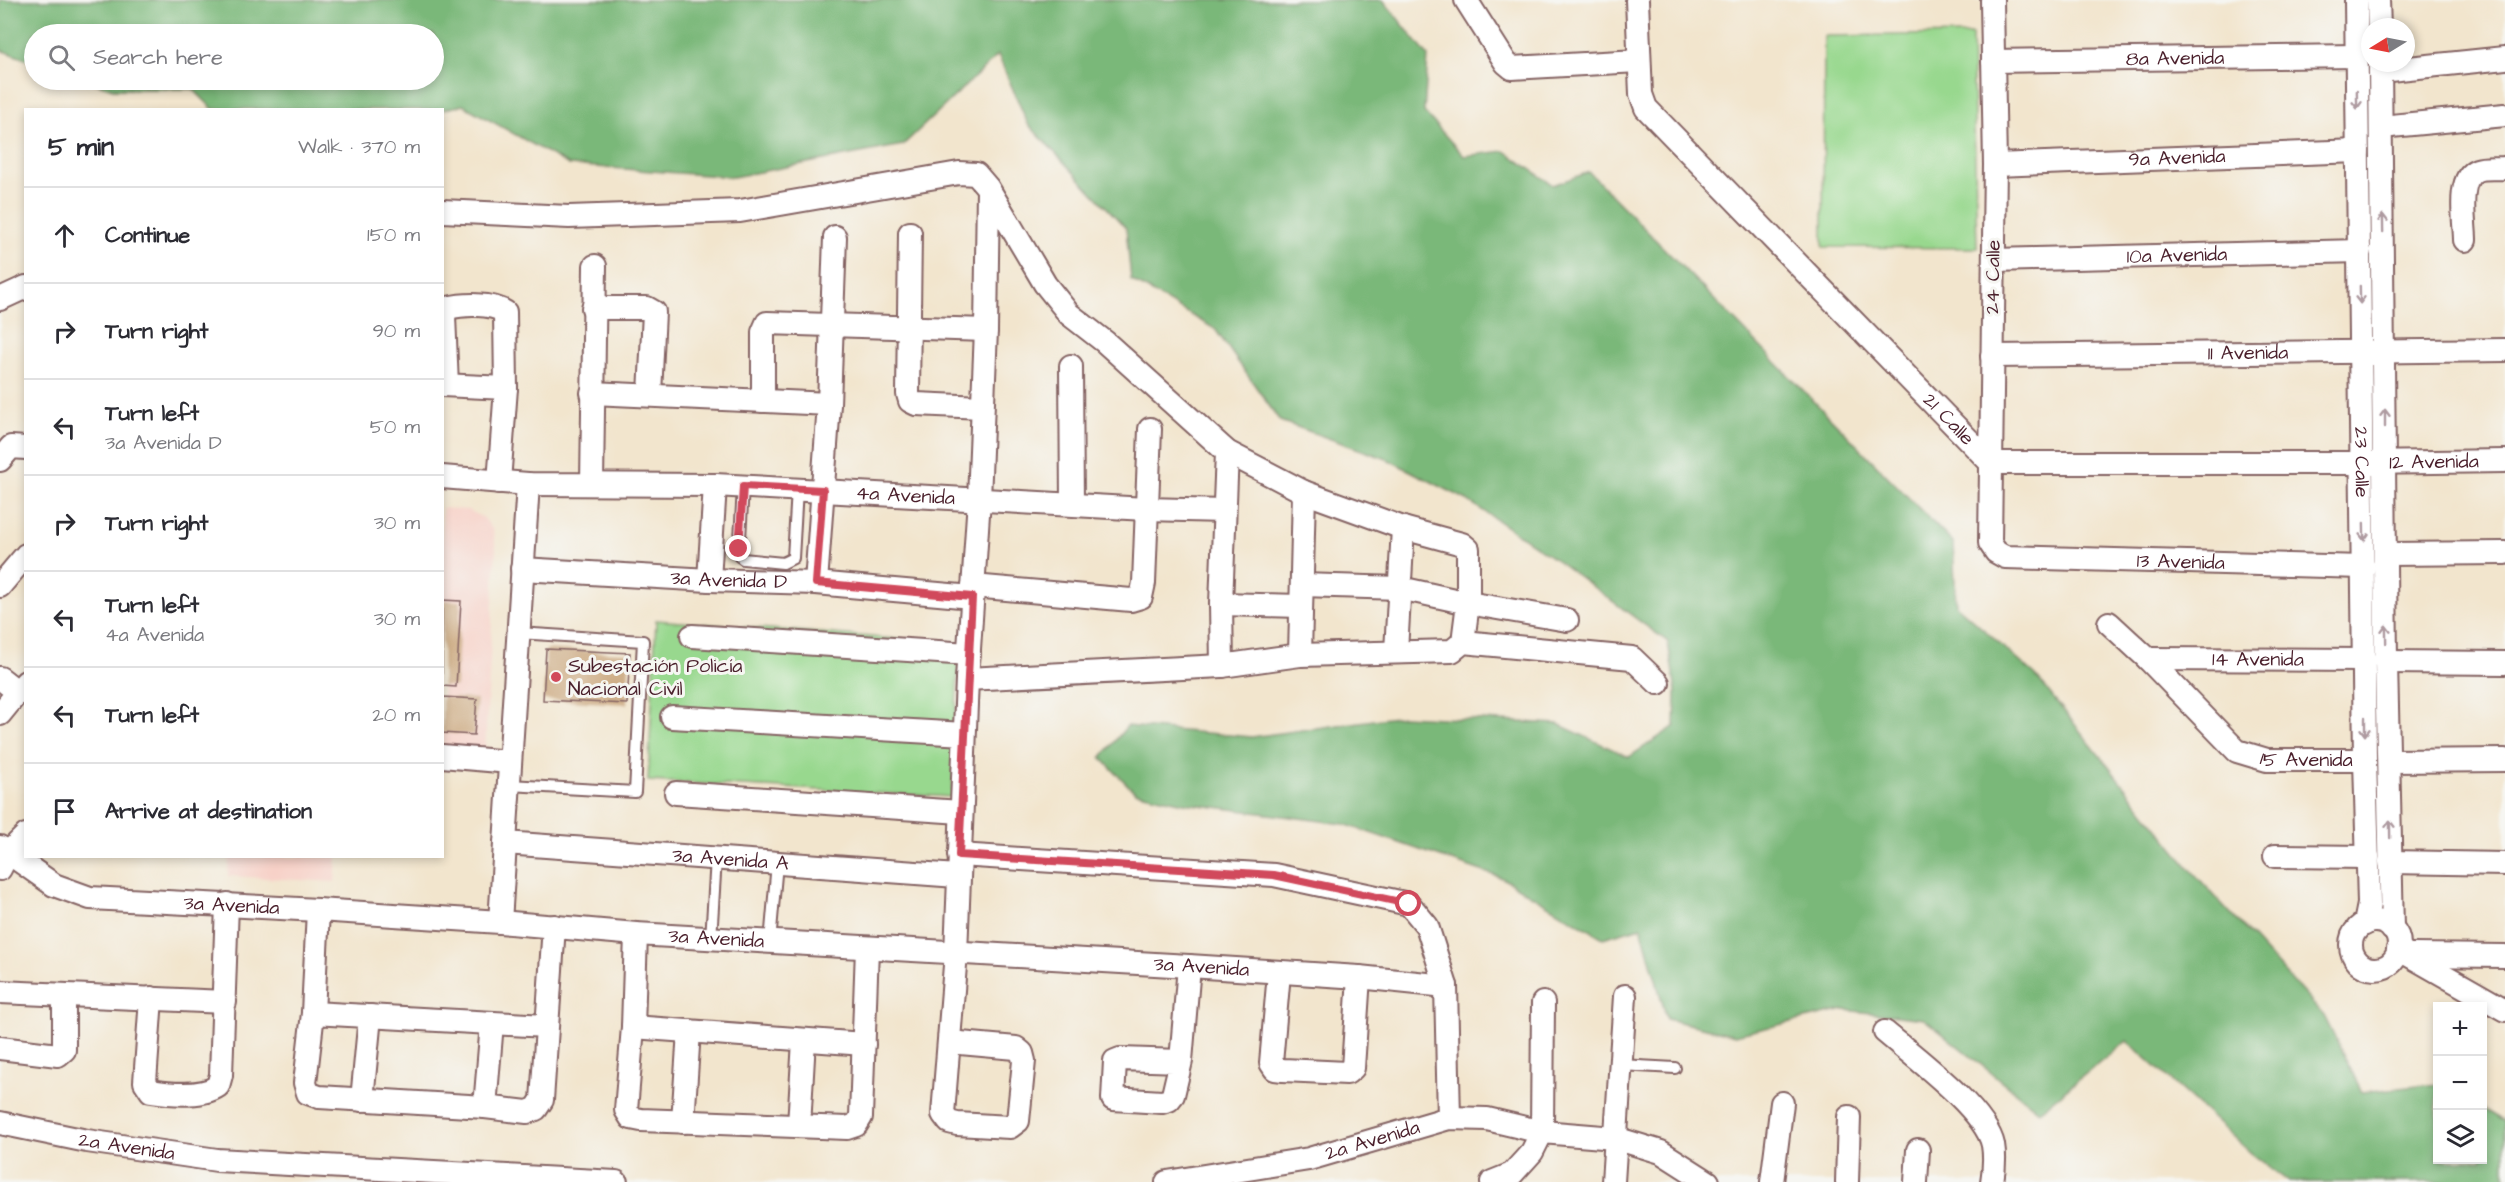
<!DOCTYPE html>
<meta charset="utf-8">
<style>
:root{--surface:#fff;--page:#f2f2f3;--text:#2b2b33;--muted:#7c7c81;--line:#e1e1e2}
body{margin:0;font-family:"Architects Daughter",sans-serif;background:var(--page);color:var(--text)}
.controls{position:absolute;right:18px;bottom:18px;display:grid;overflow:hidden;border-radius:0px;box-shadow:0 3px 9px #0003}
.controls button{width:54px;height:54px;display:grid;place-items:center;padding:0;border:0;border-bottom:2px solid var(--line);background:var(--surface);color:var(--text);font:30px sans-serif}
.compass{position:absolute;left:2361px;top:18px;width:54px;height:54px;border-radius:50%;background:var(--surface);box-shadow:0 3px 9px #0003;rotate:260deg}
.stop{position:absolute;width:18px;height:18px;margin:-14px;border:4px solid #d1495b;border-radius:50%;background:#fff}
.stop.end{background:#d1495b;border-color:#fff;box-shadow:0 2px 6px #0008}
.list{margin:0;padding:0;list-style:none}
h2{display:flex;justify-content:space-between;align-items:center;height:78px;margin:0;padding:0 24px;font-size:26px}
h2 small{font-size:20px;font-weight:400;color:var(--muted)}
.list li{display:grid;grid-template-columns:39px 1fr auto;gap:18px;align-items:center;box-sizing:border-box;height:96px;padding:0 24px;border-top:2px solid var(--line)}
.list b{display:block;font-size:22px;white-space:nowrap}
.list p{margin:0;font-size:20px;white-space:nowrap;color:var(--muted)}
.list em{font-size:20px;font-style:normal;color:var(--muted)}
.icon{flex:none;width:33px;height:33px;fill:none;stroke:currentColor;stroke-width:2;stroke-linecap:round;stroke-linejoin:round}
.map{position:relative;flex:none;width:2505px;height:1182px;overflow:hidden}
.search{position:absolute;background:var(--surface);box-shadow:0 3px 9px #0003;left:24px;top:24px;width:420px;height:66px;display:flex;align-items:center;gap:15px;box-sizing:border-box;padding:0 21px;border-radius:33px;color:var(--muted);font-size:22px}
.panel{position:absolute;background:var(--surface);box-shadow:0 3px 9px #0003;left:24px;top:108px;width:420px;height:750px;border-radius:0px}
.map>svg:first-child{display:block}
.built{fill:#f7d1c8}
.green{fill:#98d88e;stroke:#717c5c;stroke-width:1.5}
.forest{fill:#7ab879;stroke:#626c52;stroke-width:1.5}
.building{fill:#c9a479}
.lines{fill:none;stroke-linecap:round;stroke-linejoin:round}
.lane-casing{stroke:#856464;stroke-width:14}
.street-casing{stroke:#856464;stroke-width:26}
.lane{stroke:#fff;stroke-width:10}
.street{stroke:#fff;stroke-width:22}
.oneway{stroke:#ae9aa0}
.route{stroke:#d1495b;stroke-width:8}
.poi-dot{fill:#d1495b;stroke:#f6f6f2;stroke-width:2}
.labels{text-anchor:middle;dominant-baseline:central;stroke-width:6;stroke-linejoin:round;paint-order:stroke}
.street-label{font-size:20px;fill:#4a1f2b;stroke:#f6f6f2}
.poi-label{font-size:20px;fill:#4a1f2b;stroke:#f6f6f2;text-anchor:start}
</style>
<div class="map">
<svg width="2505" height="1182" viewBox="0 0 2505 1182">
<rect width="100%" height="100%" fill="#f6f6f2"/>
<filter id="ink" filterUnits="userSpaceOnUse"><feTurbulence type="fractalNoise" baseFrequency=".0167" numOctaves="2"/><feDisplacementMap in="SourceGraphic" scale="12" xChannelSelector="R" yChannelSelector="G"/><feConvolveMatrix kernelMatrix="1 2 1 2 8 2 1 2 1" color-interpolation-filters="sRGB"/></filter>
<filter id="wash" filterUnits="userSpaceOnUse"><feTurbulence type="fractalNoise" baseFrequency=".008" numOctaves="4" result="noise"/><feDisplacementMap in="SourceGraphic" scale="24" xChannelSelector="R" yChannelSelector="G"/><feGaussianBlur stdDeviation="1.35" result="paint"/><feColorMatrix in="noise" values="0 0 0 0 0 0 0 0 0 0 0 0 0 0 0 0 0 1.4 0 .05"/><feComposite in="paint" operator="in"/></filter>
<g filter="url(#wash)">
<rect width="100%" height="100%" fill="#f2e5cd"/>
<path class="built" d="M442,508L468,510L484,518L493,530L496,549L485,749L443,746Z
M229,857H337L335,882L228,876Z"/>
<path class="green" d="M1972,34L1977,248L1823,247L1824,36Z
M656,620L959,644L952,797L648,781Z"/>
<path class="forest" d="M0,0H1383L1428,56L1424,112L1464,156L1505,151L1553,185L1589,172L1953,543L1956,605L2036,676L2192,871L2324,1016L2362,1092L2437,1084L2438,1160H2482L2483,1109L2505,1122V1182H2289L2251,1153L2127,1041L2039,1111L1924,1019L1844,1010L1735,1035L1667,1019L1641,927L1603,938L1502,878L1344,824L1184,803L1135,792L1101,758L1127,726L1252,737L1403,716L1558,724L1629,757L1675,726L1676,692L1668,642L1559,562L1467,500L1387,459L1280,421L1215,329L1131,280L1126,228L1028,124L998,55L903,145L733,177L569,165L463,105L441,110L213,109L193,89H113L86,80H434V34H34V62L0,50Z"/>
<g id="blocks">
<path class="building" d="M442,600L461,601L456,687L442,686Z
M546,649L630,653L627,704L543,700Z
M442,697L477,699L474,735L442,733Z"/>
</g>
</g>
<g filter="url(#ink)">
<use href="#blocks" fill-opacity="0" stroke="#856464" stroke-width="1.5"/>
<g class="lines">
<defs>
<path id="lane" d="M743,487L739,556L743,559L783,563L793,558L797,489
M509,785L635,792L643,641L518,633
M711,939L716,858
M770,942L777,863
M1620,1065L1675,1068"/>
<g id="street">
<path d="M1466,0L1506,63L1512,68L1638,61"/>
<path id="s1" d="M1637,0L1641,94L1646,108L1991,463H2363L2505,461"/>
<path id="s2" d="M1992,0L1995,165L1990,543L1996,552L2005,557L2364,567"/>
<path id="s3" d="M2356,0L2365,760L2369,904L2365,924"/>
<path d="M2378,0L2379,27"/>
<path id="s4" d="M1993,61L2357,56"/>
<path d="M2380,63L2386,662L2392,929"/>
<path d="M2380,71L2505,58"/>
<path d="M2381,127L2505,115"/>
<path id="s5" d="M1995,165L2358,151"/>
<path d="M442,211L569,217L740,211L959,173L976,174L988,188L1045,284L1069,314L1105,342L1227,452L1304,492L1403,528L1462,544L1468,549V603L1463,642"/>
<path d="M910,233L908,394L910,401L916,404L982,407"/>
<path d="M2465,240C2465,222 2456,178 2477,170C2485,167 2497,169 2505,168"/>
<path id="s6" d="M1994,260L2360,251"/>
<path d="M0,299L26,287"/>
<path d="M593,308H647L654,312L650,394"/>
<path id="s7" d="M1992,356L2505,350"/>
<path d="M1071,366L1072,504"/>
<path d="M442,385L506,388"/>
<path d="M447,385L444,316L448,308C463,304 492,303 505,312L506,388L499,482"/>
<path d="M592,393L829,404"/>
<path d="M763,401V332L767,323L986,330"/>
<path d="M0,460L11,447L26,448"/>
<path id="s8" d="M442,477L528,484L715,485L1146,509L1224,511"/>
<path d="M592,484L595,266"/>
<path d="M2385,554L2505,553"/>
<path id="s9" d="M522,569L709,580L816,583L972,597"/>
<path d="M709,580L715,485"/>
<path d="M816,583L829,404L835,237"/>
<path d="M1302,585L1400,588L1468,603L1567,620"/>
<path d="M0,586L26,555"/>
<path d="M973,586L1131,600L1141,597L1144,583L1150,429"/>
<path d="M1221,604L1301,606"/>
<path id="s10" d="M2109,623L2148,659L2237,751L2267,760H2365"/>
<path d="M692,636L969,654"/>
<path d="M1396,651L1403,528"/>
<path d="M1300,655L1304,492"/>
<path id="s11" d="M2148,659L2365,660"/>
<path d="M2386,662L2505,663"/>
<path d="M1222,666L1221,604L1227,452"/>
<path d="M0,678L18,692"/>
<path d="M967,679L1222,666L1300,655L1452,651L1463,642L1632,658L1658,683"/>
<path d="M0,714L26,682"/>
<path d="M672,717L964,734"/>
<path d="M442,756L510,762"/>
<path d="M2389,761L2505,760"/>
<path d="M676,793L961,812"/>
<path id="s12" d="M505,843L957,876"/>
<path id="s13" d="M0,847L54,885L90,898L318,910L500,922L636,934L1189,966L1359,977L1446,986"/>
<path d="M959,855L1274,875L1409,904L1427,926L1446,986L1449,1118"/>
<path d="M2275,856L2368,857"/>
<path d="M2390,862L2505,864"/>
<path d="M0,869L8,853L26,835"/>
<path d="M318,910L313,1013L305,1083L308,1093L319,1097L485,1107L527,1112L536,1109L542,1100L554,926"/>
<circle cx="2375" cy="945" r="24"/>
<path d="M500,922L528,484"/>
<path d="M636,934L633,1027L626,1110L631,1118L641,1120L847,1128L856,1125L861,1117L867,948"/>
<path d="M2398,949L2505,1010"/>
<path d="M2411,955L2505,956"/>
<path d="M1279,973L1271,1063L1275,1069L1283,1070L1347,1073L1353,1068L1359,977"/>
<path d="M0,992L225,1002"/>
<path d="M151,998L145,1082L151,1091C170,1094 202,1097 218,1086L221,1075L227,904"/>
<path d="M313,1013L546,1026"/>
<path d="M633,1027L864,1044"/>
<path d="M1885,1032C1913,1056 1986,1110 1993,1145C1995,1157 1994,1170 1992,1182"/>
<path d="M949,1042L1016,1048L1022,1053L1024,1061L1018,1121L1010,1127L957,1124L949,1122L943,1114L956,953L967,679L979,499L986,330L988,190"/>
<path d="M0,1048L58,1055L64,1050V996"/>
<path d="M1181,1061L1120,1059L1115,1061L1113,1099L1162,1102L1169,1100L1173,1095L1181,1061L1189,966"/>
<path d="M362,1100L370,1016"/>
<path d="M485,1107L492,1023"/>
<path d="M683,1122L689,1031"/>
<path id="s14" d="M0,1123L87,1141L217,1160L616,1182"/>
<path d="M799,1126L804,1040"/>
<path id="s15" d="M1167,1182L1309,1159L1449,1118L1487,1119L1542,1132L1615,1138L1661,1152L1708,1182"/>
<path d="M1492,1182L1512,1174L1532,1152L1542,1132L1543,1003"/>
<path d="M1613,1182L1625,996"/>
<path d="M1772,1182L1782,1103"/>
<path d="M1847,1182L1849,1117"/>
<path d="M1916,1182L1918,1150"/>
</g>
</defs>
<use href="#lane" class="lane-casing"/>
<use href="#street" class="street-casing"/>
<use href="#lane" class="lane"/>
<use href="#street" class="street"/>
</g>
<defs><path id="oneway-shaft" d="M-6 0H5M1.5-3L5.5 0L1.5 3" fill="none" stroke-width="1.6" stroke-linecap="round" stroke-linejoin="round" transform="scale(1.5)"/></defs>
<g class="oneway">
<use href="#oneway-shaft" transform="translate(2357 100) rotate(89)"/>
<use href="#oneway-shaft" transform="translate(2383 223) rotate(-91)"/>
<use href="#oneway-shaft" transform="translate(2360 295) rotate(89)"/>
<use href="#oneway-shaft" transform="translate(2385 418) rotate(-90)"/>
<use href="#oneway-shaft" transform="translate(2364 532) rotate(89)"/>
<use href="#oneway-shaft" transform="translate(2386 634) rotate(-91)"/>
<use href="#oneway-shaft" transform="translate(2365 727) rotate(90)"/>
<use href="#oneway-shaft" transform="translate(2390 829) rotate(-91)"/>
</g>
</g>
<g class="lines" filter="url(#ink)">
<path class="route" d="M739,549L743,486L823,490L816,583L972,597L959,855L1274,875L1409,904"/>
</g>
<circle class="poi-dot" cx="556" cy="677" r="6"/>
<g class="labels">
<g class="street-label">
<text stroke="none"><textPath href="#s4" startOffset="182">8a Avenida</textPath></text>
<text stroke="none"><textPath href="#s5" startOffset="182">9a Avenida</textPath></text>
<text stroke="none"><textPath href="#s6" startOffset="183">10a Avenida</textPath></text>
<text transform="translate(1993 277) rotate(-89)">24 Calle</text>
<text stroke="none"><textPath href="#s7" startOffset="256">11 Avenida</textPath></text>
<text stroke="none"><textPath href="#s1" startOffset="543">21 Calle</textPath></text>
<text stroke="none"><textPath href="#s3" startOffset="462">23 Calle</textPath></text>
<text stroke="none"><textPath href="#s1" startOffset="1047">12 Avenida</textPath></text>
<text stroke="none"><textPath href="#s8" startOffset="464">4a Avenida</textPath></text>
<text stroke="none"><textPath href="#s2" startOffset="740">13 Avenida</textPath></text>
<text stroke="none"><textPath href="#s9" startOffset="207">3a Avenida D</textPath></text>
<text stroke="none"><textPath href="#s11" startOffset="110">14 Avenida</textPath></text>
<text stroke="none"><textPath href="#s10" startOffset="252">15 Avenida</textPath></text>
<text stroke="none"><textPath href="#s12" startOffset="226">3a Avenida A</textPath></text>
<text stroke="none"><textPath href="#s13" startOffset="246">3a Avenida</textPath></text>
<text stroke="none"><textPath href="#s13" startOffset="732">3a Avenida</textPath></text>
<text stroke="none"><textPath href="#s13" startOffset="1218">3a Avenida</textPath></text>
<text stroke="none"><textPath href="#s15" startOffset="210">2a Avenida</textPath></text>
<text stroke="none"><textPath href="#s14" startOffset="129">2a Avenida</textPath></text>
</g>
<g class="poi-label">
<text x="568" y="666">Subestación Policía<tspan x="568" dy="23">Nacional Civil</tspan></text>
</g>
</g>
</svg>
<div class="controls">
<button>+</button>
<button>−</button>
<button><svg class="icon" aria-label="layers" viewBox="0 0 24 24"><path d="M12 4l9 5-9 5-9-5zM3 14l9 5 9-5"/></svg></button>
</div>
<svg class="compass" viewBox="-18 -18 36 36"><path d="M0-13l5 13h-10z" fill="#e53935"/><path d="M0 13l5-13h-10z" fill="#7c7c81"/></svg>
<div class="stop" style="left:1409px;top:904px"></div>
<div class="stop end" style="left:739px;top:549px"></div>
<div class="search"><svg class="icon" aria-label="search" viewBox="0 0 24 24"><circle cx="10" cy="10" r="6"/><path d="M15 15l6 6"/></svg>Search here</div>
<section class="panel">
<h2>5 min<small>Walk · 370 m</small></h2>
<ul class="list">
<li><svg class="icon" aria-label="ahead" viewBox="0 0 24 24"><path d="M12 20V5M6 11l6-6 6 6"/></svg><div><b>Continue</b></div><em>150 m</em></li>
<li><svg class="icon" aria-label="right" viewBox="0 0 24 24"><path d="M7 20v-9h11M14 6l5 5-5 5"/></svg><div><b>Turn right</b></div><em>90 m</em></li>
<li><svg class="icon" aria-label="left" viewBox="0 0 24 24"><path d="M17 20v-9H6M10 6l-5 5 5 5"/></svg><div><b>Turn left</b><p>3a Avenida D</p></div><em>50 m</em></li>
<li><svg class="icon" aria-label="right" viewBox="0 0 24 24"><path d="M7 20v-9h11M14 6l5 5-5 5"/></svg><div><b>Turn right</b></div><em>30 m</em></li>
<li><svg class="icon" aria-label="left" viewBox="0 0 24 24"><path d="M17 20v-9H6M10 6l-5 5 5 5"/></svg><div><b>Turn left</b><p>4a Avenida</p></div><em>30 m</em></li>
<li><svg class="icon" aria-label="left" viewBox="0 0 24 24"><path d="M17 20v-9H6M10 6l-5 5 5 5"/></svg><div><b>Turn left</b></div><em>20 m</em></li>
<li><svg class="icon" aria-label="arrive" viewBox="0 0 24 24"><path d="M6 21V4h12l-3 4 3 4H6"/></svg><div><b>Arrive at destination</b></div></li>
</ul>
</section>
</div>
